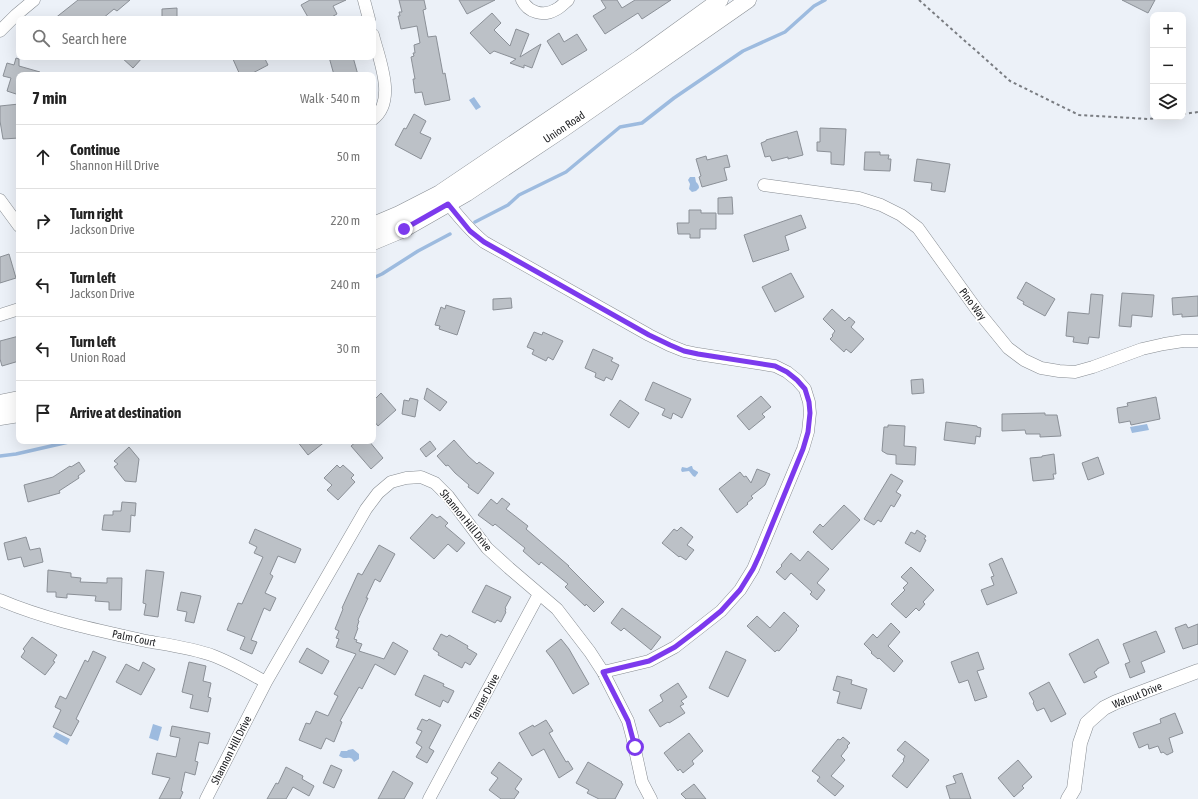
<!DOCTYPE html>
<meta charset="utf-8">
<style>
:root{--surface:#fff;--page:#f6f6f6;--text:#222;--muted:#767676;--line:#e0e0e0}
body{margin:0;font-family:"Asap Condensed",sans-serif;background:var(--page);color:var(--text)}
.controls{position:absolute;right:12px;top:12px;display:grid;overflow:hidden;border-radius:8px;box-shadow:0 4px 16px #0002}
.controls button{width:36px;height:36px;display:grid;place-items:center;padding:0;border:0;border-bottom:1px solid var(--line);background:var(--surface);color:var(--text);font:20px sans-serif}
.stop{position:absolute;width:12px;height:12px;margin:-9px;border:3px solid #7c3aed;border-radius:50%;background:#fff}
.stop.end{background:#7c3aed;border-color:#fff;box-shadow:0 1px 4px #0008}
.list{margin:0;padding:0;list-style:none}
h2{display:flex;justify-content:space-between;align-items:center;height:52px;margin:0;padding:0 16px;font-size:17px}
h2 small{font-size:13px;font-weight:400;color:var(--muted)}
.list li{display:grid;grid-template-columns:26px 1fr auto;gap:12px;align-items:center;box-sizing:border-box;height:64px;padding:0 16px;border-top:1px solid var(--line)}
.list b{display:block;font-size:15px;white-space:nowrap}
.list p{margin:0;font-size:13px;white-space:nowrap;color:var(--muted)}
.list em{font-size:13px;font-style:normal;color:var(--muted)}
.icon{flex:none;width:22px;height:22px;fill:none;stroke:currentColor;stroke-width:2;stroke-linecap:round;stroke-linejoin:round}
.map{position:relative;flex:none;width:1198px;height:799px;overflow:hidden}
.search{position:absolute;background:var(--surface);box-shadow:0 4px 16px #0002;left:16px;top:16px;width:360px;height:44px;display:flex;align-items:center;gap:10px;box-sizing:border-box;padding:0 14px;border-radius:8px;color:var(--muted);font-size:15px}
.panel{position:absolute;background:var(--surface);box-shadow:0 4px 16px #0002;left:16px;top:72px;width:360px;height:372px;border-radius:8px}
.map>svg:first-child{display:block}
.water{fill:#9dbbdf}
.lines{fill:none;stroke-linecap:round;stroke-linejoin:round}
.stream{stroke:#9dbbdf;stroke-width:3.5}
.building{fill:#bcc1c7;stroke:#8b9097}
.minor-casing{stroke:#878c92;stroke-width:13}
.tertiary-casing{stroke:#878c92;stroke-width:15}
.secondary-casing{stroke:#878c92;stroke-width:17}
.path{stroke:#797c81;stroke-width:2;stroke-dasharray:3 3;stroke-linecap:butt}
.minor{stroke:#fff;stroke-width:12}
.tertiary{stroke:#fff;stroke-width:14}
.secondary{stroke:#fff;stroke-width:16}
.route{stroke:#7c3aed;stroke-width:5}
.labels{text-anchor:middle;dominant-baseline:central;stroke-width:3.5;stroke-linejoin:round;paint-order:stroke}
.street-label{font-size:11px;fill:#191a1d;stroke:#fff}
</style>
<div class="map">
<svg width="1198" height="799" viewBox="0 0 1198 799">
<rect width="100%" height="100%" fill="#ecf1f8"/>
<path class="water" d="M474,97L481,107L476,110L469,100Z
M690,177H695L696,182C698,184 699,185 699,188L696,191L692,192L689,189L690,184L688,180Z
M1147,424L1149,430L1132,433L1130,427Z
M691,466H692L693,469L698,472V473L695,477L693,476L689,471L682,472L681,470L682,467L687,468Z
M153,724L162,727L158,741L149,738Z
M56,732L70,739L67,745L53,737Z
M353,749L359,754V759L354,762C351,756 349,758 344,758C342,758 340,756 339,756L341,751H347L348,750Z"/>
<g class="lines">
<path class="stream" d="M475,222L508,205L519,195L566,172L620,127L642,123L674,98L743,51L785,32L814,6L825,0
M373,278L382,274L418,251L450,234
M0,456L16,454L73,441"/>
</g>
<path class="building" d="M78,0H130L117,11L114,9L102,19H54Z
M310,0H346L333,6L337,14L328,19H309L301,5Z
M399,0H424L426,9L423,10L428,37L436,36L443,74L445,73L450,100L425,105L422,92L415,93L413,79H415L411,57L414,56L413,53H415L414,45L420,43L417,26L401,29L398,16H400L399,12H402Z
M459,0H495L467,14Z
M601,0H617L622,8L635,0H671L642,19L638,13L605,34L593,16L606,8Z
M1122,0H1155L1148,13Z
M177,8V19H162V9Z
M492,13L501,23L494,30L510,46L516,29L529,34L520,57L541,44L532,68L524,65V68L510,63L516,59L494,51L490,54L470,33Z
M559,33L564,42L577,34L587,50L562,65L547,41Z
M121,57H143L133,68Z
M232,57H264L268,65L249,75H240Z
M329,57H353L358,75H334Z
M16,58L19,59V66L40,72L39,75H19V95L7,91L11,78L3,76L7,63L14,65Z
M19,104V138L3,139L0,121V106Z
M414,114L426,121L420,133L431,138L421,159L395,145L404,128L406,129Z
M820,128L846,129L844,165L831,164V152L817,151V142H820Z
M797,131L803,155L788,159V157L772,161L770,156L765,157L761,143L766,141V140Z
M865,152H880V155H889L888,159H891L890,171L864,170Z
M727,155L730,167L724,168L727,180L702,187L699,177L701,176L696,159L706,156L707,160Z
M917,159L950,164L945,192L931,190L932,183L914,181Z
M732,197L733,214H718V198Z
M689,210H701V213H716V229H700V238H690V234H678L677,223H689Z
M801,215L806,228L785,236L789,250L753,262L744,235Z
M9,254L16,278L0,283V257Z
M791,273L804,297L775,312L762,287Z
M1026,282L1055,299L1045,316L1023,304L1024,302L1017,298Z
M1122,293L1154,295L1152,317L1132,315L1131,327L1119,326Z
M1091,294L1103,295L1099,338L1089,337L1088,344L1073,342L1074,337L1066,336L1068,312L1089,314Z
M1198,296V316L1182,317V314L1173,315L1172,298Z
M511,298L512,308L493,310V299Z
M446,305L465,311L457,335L439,329L440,326L435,325L441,307L445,309Z
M832,309L845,321L849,317L855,322L851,327L864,339L851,353L846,349L844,352L830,339L833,336L832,335L835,331L823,319Z
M534,332L542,335L543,332L563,341L553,360L548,357L546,361L532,354L534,350L527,347Z
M19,336V361L2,366L0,359V341Z
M593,349L613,358L611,361L619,365L612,380L606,377L604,381L595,377L596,373L585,368Z
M923,379L924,393L912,394L911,380Z
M653,382L691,399L682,418L673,413L671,419L662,415L665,409L645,400Z
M427,388L447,402L440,411L424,399Z
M381,393L396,410L378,426L373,420V401Z
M761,396L771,407L762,414L765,417L749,430L737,416Z
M1156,397L1160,419L1131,425L1130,421L1119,423L1117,408L1128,406L1127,403Z
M410,398L418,400L415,417L402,414L404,400L409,401Z
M620,400L639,413L629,428L610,415Z
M1045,413V415H1057L1061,436L1040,437V434H1026L1025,430L1002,431V414Z
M946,422L977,426V427L981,428L980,437L976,436L975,444L944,440Z
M888,425L905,426L904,446L916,447L915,465L896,464V455L887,454L882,451L884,427H888Z
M454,440L468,456L477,464L479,462L494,473L478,494L468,487L469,485L455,473L448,465L446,466L437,456Z
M297,441H326L308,455Z
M357,441H369L383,458L371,469L351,446Z
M430,441L436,449L426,457L420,449Z
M129,447L139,459L136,482L125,481L114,467L118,464L114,461Z
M1054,454L1056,474H1053L1054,479L1033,481L1030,458L1042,457V456Z
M1098,457L1104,474L1088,480L1082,463Z
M79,462L85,471L78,476L79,478L59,491L60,493L28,502L24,485L53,477L70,466L71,467Z
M337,465L340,468L343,465L354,475L351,478L355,482L338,500L327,490L332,485L324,478Z
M757,469L770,474L765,485L751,496L753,498L747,503L748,504L737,513L719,489L740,472L744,477L746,476L751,483Z
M891,474L903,481L896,492L901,495L894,507L891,505L881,522L878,520L874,525L864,519Z
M502,498L510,504L506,509L528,526L526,529L569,566H568L604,602L594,612L586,604L585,606L565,587L568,584L541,562L539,565L523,551L525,548L495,524L493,526L478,515L491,499L497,504Z
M122,502L136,503L135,516L131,515L130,532L102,530L104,515H113V511H121Z
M844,505L860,520L832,550L813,532L820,524L823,527Z
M432,514L437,518L440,516L448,523L445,526L465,543L457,552L448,544L434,559L410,538Z
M681,527L693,537L687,545L694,550L686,560L680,556L679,557L662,543L674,529L677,531Z
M255,529L301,549L295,563L278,556L270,574L273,576L265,593L276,598L270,611L264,608L251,640L257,642L252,654L240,649L245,637L227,630L238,603L242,604L263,557L254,553L257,547L249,543Z
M917,530L926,536L924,539L926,540L920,552L905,543L911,532L915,534Z
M26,537L30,550L40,548L43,562L24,567L21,557L8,560L4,543Z
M379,545L395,554L380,582L375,579L366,598H368L358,620L359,621L357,627L358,628L354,639L357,640L356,642L362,644L359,651L384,659L393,642L408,651L395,675L375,664L362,689L359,687L340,721L342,722L334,742L326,738L321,749L299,740L306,723L310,724L316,711L328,716L338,696L334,694L356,654L336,647L339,639L336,638L339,631L335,629L343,609L342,608L358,573L362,575Z
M808,551L829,569L817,583L825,590L817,600L810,594L812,592L791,573L785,580L776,572L782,566L781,565L791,553L800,561Z
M1002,558L1017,593L987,605L981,590L994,585L991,577L994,576L989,564Z
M911,567L934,590L923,602L925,604L919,611L916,608L906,618L891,604L905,590L903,588L908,583L901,577Z
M48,570L71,573V577L81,578L80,582L107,583V578H122L121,610H109V602L95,601L96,596L67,594V598L56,597V592H47Z
M146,570L164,572L158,617L144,615L146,604L143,603Z
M486,585L511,597L505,608L506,609L505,611L506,612L501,622L497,620L495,623L472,612Z
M181,592L201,596L194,623L185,621L187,612L177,610Z
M622,608L661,637L651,650L624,628L621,631L611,623Z
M784,612L799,626L796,629L797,630L779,651L777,650L775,652L747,626L757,616L770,628Z
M891,623L900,632L888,646L903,661L894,672L879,658L878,659L871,653L872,652L864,644L873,634L877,638Z
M1186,624L1188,628L1198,624V644L1183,649L1175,628Z
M1156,631L1165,652L1141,662L1145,672L1130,678L1125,664L1130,662L1123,644Z
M441,634L447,637L449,635L468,646L467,648L477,654L470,665L465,662L462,668L438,655L439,653L433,649Z
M32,637L57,655L53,661L55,662L45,675L21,657L25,651L23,649Z
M561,639L569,649L589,684L573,694L553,660L546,651Z
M1098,639L1109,663L1097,669V670L1094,672L1097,677L1084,683L1069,654Z
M307,648L329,661L322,674L299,662Z
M93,651L106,657L76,719L79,721L71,736L53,727L61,710L55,707L60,696L66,699L85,660L88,662Z
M726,651L746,660L728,697L709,688Z
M978,652L984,669L977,671L987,697L975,701L968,680L959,683L951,662Z
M143,662L155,669L141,695L116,682L126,664L139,671Z
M189,662L206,666L203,681L211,683L208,697L211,698L208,712L190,708L193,695L182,692Z
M424,675L444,684L443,686L454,691L448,703L443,700L440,707L415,695Z
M837,676L852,680L851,684L867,689L861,709L837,703L840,692L833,690Z
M1049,682L1066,714L1051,722L1044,708L1037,711L1033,703L1034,702L1029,693Z
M678,683L687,697L681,701L684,704L680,706L685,713L669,723L668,722L660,727L649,710L663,701L660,695Z
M1175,713L1183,733L1169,738L1173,752L1167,755L1163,752L1161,753L1158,746L1149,749L1148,744L1139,748L1133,733L1161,723L1160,719Z
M422,719L427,721L429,719L441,725L429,748L434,751L427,763L416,757L422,747L416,743L422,731L417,729Z
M546,720L553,731L549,733L566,762L568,761L573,769L559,778L544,749L532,756L519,733L533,725L534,727Z
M172,726L210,733L208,744L199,742L195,761L198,762L195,775L185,772L181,791L183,792L180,799H159L170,778L152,774L157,753L176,757L180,738L170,736Z
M689,733L703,751L692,761L694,764L683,773L680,769L678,771L664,753Z
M843,737L850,743L847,746L848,747L841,756L845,760L831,776L844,786L835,796L817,781L820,777L812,771L838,739L840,740Z
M905,741L929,760L907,788L892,776L904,761L903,760L905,756L897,750Z
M1018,760L1032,777L1022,786L1024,788L1014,797L998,778Z
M499,762L522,779L515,789L519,792L514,799H501L489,790L498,778L491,773Z
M588,762L622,782L621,783L623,784L615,799H599L587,793L589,790L576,783Z
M331,765L342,770L334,788L323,783Z
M286,767L303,776L302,779L314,786L309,796L293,787L286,799H267L276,783L278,784Z
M393,771L413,783L404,799H378Z
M962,773L971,799H950L946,786L956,783L953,776Z
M694,784L706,799H686L681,794Z"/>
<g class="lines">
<defs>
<path id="minor" d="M364,0L369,19
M522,0C528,12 543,17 555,10C560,8 564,3 568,0
M0,31L16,15L34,0
M373,35C379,59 397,101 373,119
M764,185L859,198L881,205L901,215L918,228L977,310L1008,348L1024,360L1041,368L1059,371L1075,372L1093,367L1142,349L1164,344L1183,341H1198
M443,197C456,214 468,229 484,242L649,335L669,345L684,351L698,354L775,366L787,372L797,380L805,389L809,402L810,413L808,432L803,449L753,569L740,590L721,611L675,647L649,661L603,672
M0,200L19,226
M0,315L19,309
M0,600C47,620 97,630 146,641C169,645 193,648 214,656C232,663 249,673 266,682
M206,799L266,682L366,509L378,493L391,482L406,478L421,477L435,483L448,496L487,548L509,568L557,609L590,652L603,672L628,721L632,736L642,782L651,799
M429,799L539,594"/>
<path id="tertiary" d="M1068,799L1074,789L1080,743L1087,723L1104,708L1116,702L1198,671"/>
<path id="secondary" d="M373,225L399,214L440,193L640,58L720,0
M373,242L404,229L467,193L563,129L748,0
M0,403L19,399
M0,417L19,414"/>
</defs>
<use href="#minor" class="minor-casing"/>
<use href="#tertiary" class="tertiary-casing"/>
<use href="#secondary" class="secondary-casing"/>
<path class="path" d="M919,0L1010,81L1079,115L1149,119L1163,117
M1183,114L1198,112"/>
<use href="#minor" class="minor"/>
<use href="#tertiary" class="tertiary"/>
<use href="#secondary" class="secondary"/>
</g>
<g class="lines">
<path class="route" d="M404,229L448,204L470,231L484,242L649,335L670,345L684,351L698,354L775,366L787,372L797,380L805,389L809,402L810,413L808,432L803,449L760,554L753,569L740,590L721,611L700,628L675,647L649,661L603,672L628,721L635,747"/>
</g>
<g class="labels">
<g class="street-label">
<text transform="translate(564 127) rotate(-34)">Union Road</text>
<text transform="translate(973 304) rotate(53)">Pino Way</text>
<text transform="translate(466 520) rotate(51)">Shannon Hill Drive</text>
<text transform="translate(134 638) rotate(12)">Palm Court</text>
<text transform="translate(1137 695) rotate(-22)">Walnut Drive</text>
<text transform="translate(484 697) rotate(-62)">Tanner Drive</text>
<text transform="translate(231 750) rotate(-63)">Shannon Hill Drive</text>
</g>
</g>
</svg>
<div class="controls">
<button>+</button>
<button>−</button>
<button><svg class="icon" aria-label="layers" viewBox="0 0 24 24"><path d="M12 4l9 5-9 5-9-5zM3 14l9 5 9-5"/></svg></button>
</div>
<div class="stop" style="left:635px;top:747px"></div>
<div class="stop end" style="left:404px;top:229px"></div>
<div class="search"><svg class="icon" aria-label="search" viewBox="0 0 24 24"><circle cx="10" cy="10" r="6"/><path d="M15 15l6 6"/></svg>Search here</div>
<section class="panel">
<h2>7 min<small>Walk · 540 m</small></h2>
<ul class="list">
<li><svg class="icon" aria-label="ahead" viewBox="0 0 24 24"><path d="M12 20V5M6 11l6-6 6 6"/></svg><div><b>Continue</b><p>Shannon Hill Drive</p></div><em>50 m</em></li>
<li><svg class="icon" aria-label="right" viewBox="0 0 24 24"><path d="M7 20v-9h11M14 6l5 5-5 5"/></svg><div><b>Turn right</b><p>Jackson Drive</p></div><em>220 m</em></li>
<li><svg class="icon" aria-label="left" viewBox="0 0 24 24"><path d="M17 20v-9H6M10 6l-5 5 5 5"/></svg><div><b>Turn left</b><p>Jackson Drive</p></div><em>240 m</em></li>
<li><svg class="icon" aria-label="left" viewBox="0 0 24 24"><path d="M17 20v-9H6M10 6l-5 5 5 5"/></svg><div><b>Turn left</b><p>Union Road</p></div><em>30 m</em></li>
<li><svg class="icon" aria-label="arrive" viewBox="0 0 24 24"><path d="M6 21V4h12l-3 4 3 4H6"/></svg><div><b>Arrive at destination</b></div></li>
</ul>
</section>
</div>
